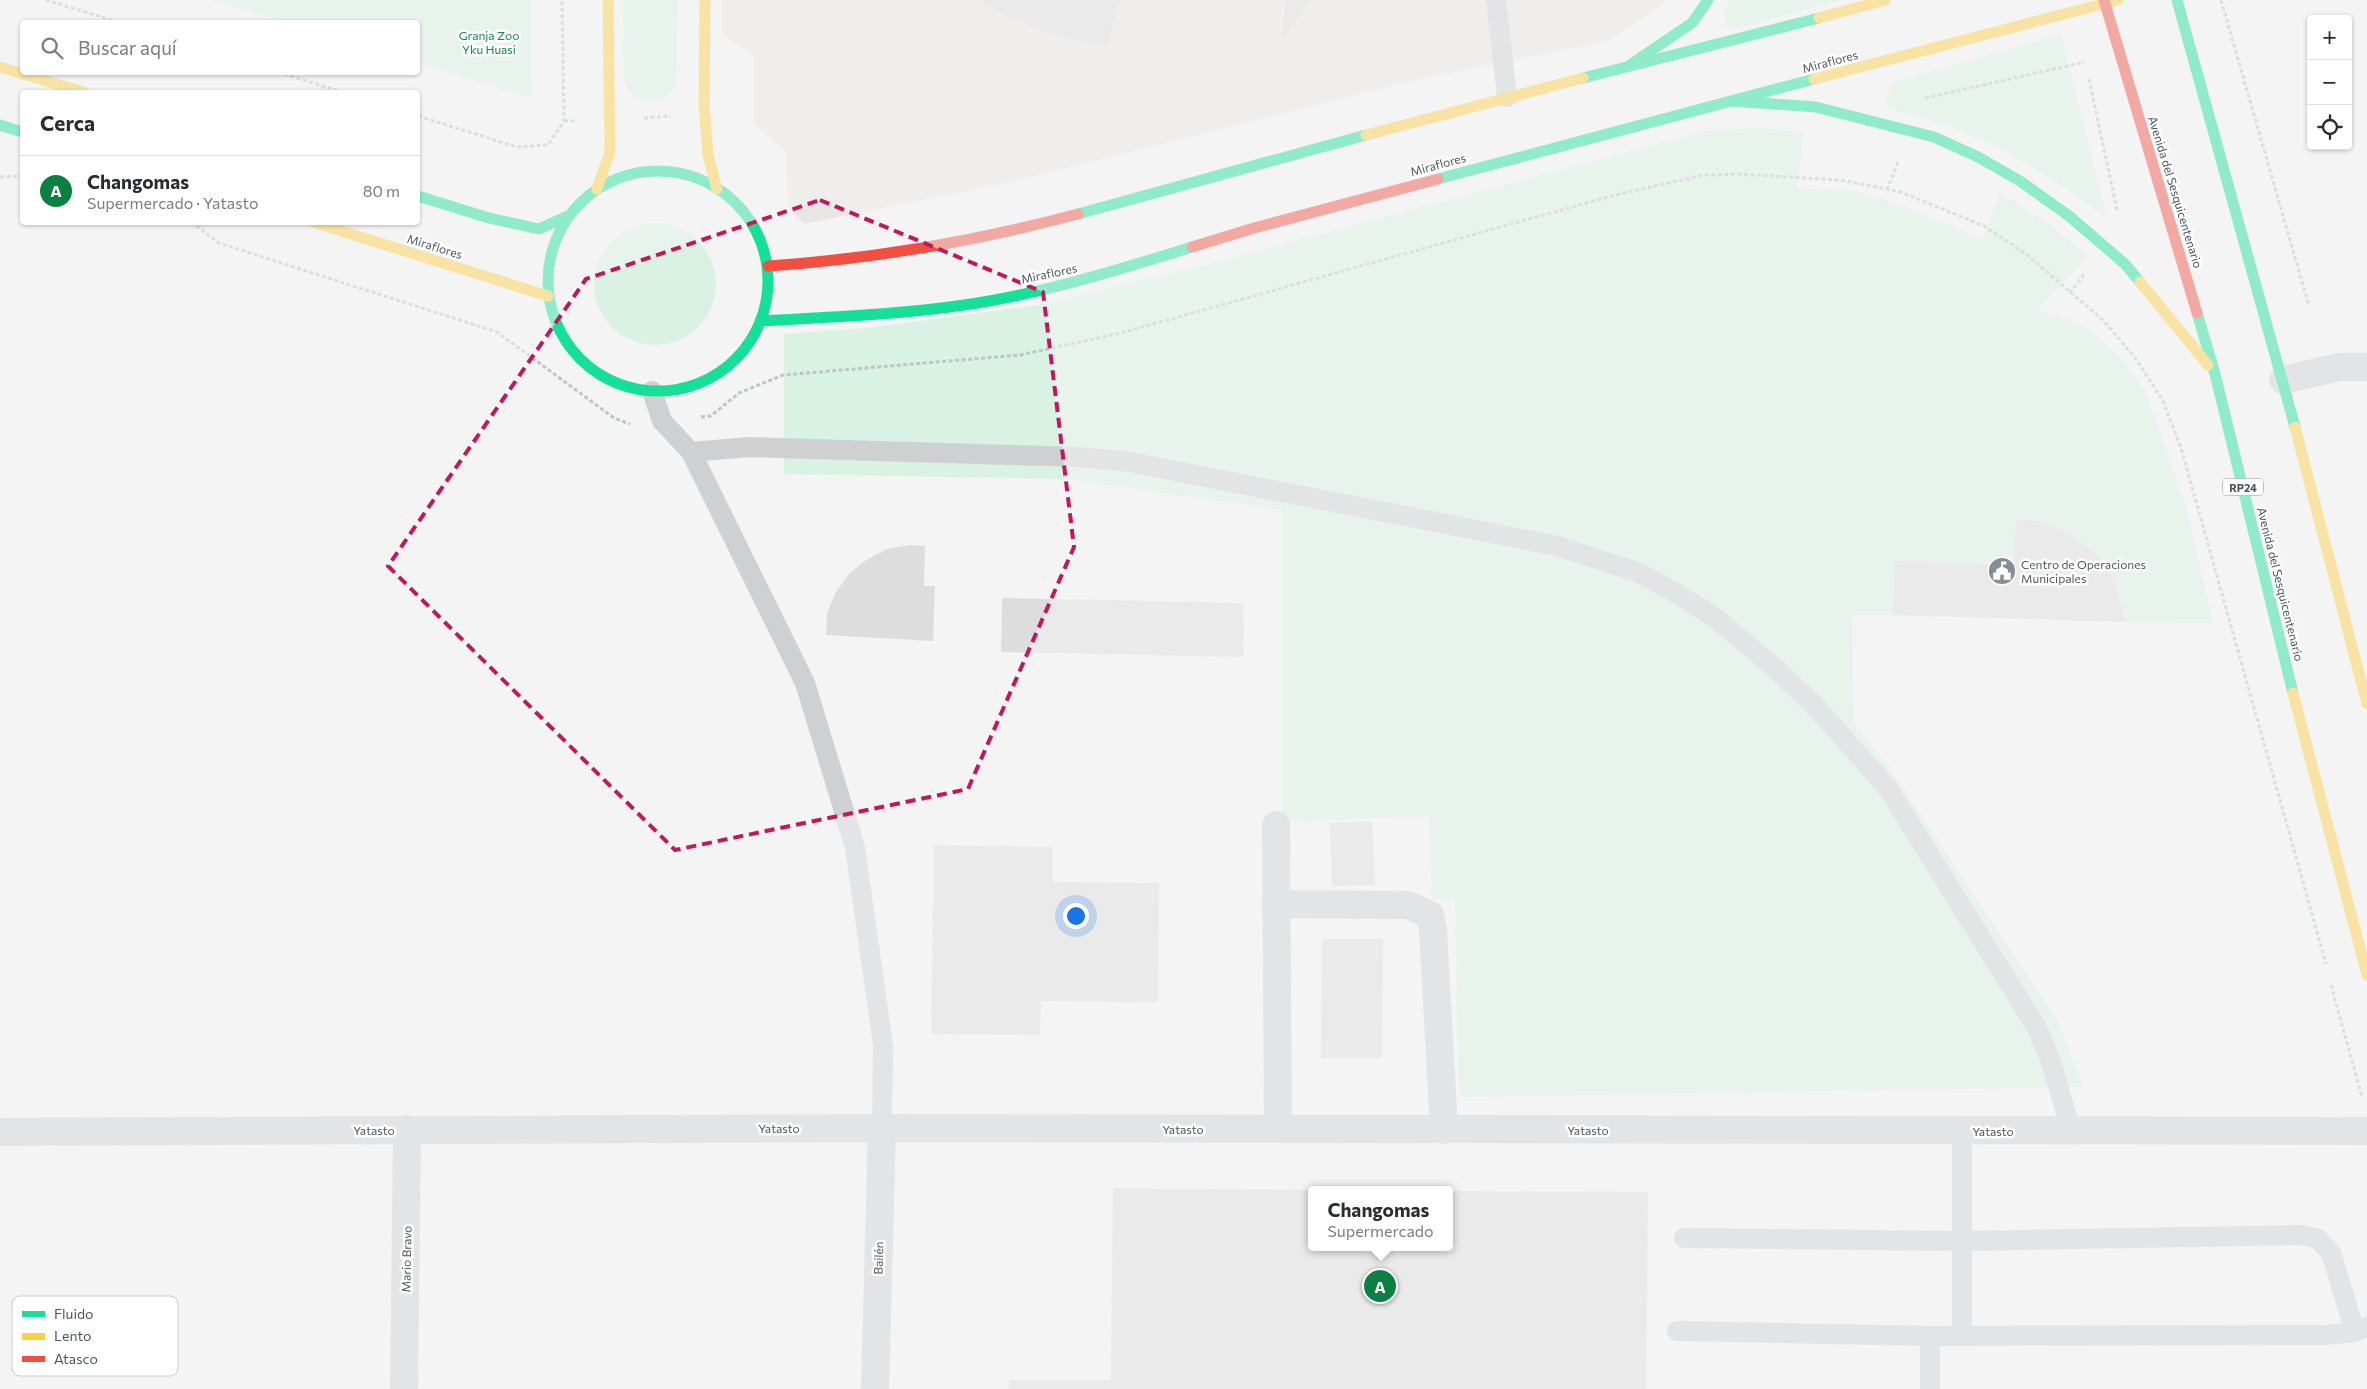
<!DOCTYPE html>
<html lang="es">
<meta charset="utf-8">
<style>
:root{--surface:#fff;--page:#f2f2f3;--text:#2b2b33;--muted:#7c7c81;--line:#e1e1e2;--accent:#0b8043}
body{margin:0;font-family:Commissioner,sans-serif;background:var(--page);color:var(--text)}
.controls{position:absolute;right:15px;top:15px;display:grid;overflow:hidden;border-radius:5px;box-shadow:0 1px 4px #0004}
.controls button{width:45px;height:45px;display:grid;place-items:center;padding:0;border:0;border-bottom:1px solid var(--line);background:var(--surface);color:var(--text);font:25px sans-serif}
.you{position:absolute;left:1075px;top:915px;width:18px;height:18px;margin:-12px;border:4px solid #fff;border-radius:50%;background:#1a73e8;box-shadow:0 0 0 8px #1a73e833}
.badge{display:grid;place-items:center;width:32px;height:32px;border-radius:50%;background:var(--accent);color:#fff;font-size:16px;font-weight:700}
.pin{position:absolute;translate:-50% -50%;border:2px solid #fff;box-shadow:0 1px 5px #0006}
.popup{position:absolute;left:1308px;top:1186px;width:145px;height:65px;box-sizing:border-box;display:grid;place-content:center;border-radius:5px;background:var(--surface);filter:drop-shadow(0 1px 4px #0005);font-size:16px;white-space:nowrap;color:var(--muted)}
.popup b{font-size:19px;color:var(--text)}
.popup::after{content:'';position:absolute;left:50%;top:100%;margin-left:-10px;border:10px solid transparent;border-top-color:var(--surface)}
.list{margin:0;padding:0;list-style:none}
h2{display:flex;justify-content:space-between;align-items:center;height:65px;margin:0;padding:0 20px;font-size:21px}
h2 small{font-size:16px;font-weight:400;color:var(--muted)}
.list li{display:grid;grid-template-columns:32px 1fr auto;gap:15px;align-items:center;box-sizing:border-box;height:70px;padding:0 20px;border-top:1px solid var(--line)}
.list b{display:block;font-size:19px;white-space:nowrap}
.list p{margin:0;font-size:16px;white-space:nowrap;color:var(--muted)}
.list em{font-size:16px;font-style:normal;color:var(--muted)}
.icon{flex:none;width:28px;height:28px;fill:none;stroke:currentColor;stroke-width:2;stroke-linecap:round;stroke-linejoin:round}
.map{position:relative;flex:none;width:2367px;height:1389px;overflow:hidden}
.search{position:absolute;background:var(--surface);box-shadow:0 1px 4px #0004;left:20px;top:20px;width:400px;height:55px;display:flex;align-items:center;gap:12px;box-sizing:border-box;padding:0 18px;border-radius:5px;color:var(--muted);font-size:19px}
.panel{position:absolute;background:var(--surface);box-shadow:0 1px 4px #0004;left:20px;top:90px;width:400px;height:135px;border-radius:5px}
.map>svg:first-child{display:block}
.commercial{fill:#e8e7e3}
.green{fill:#d9f2e3}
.building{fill:#ddddde}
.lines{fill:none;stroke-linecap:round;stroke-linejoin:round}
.path{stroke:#bcc7c4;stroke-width:3;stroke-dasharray:4 2.5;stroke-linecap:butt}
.lane{stroke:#ced0d2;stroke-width:20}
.street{stroke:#ced0d2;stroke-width:28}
.fast{stroke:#16e098;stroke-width:11}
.slow{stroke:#ffcf43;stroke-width:11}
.jam{stroke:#f24e42;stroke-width:11}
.marked{fill:none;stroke:#c2185b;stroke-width:4;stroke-dasharray:10 6;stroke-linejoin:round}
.labels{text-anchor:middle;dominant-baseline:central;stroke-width:5;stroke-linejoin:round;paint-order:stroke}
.shield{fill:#fff;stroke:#808990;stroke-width:1}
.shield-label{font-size:11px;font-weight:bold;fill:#4a5661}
.park-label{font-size:12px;fill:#17864f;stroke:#fff}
.street-label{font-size:12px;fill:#4a5661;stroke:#fff}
.poi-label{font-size:12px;fill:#4a5661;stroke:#fff;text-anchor:start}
.key{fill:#fff;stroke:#c9ccd0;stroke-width:1}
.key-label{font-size:14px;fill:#4a5661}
</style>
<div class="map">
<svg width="2367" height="1389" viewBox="0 0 2367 1389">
<rect width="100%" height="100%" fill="#f4f4f4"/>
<path class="commercial" d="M722,0H1666L1656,10L1606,42L1424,78L1010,182L804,224L788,208L786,153L754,124V55L722,35Z"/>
<path class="green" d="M212,0H531L532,98L418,63V22H285Z
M623,0H677L676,85L665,99L648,103L633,97L624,82Z
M1731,0H1842L1728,31L1723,12Z
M2061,34L2107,218C2062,184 2016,154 1964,132C1940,121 1912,116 1887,108L1889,84Z
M1759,128L1803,132L1797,188L1856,191L1900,205L1983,239L2000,193L2048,223L2088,256L2037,310L2064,317L2091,331L2121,358L2146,393L2186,506L2213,623L2125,622L2114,578L2098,555L2069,533L2041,521L2017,520L2014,565L1895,561L1893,615H1852L1853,721L1889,767L2058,1021L2083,1087L1459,1097L1455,899L1432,900L1429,817L1282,821V510L1065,479L784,474V334L866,328L1045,304L1221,261L1706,131Z
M594 284a61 61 0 1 1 122 0a61 61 0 1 1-122 0Z"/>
<path class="building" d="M978,0H1119L1107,47L1049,33L997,12Z
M1286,0H1312L1281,40Z
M2016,520L2041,521L2069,533L2098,555L2114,578L2125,622L1893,615L1895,561L2014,565Z
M910,545L925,546L924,586H935L933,641L826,635L827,613L836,592L849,574L866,560L887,549Z
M1002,598L1244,603L1243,657L1001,652Z
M1372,821L1375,885L1332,886L1330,823Z
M934,845L1053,847V882L1159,883L1158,1002L1041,1001L1040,1035L931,1034Z
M1322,939H1383L1382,1058H1321Z
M1113,1188L1311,1190V1247H1449V1191L1648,1192L1646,1389H1009V1380H1111Z"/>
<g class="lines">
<path class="path" d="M46,0L118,22
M2221,0L2309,306
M278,72L342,92
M2089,79L2117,210
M1925,98L2085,62
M418,116L517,147L548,145L564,121L562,0
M644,118L671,116
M564,121H576
M0,177L22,176
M1887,190L1898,162
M191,222L219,243L497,332L614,418L630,424
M2070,293L2085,273
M701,417L711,416L739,393L783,375L1020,355L1121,333L1615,195L1704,175L1738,174L1840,180L1901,192L1984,226L2026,254L2103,320L2136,359L2163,401L2181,448L2326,964
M2331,985L2362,1097"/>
<path class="lane" d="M1496,0L1507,97
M652,391L662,421L691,452
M882,1128L883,1045L855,847L805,683L691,452L749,447L1078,457L1130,462L1557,546L1637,572L1673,591L1717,619L1775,668L1814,705L1887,787L2037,1028L2051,1062L2071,1130
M1684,1238L1962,1241L2302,1235L2318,1239L2331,1253L2355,1332
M1677,1331L1930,1336L2325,1335L2355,1332L2366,1327
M1930,1336V1389
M1962,1336V1131"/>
<path class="street" d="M2283,380L2339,367H2367
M1276,825L1278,1129
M1276,904L1408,905L1430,915L1433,929L1444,1130
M0,1132L882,1128L2367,1131
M404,1389L407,1129
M875,1389L882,1128"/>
<path class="fast" d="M2177,0L2295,427
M1627,67L1692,23L1708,0
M1583,78L1819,18
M1731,101L1816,107L1934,137L1978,157L2020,181L2069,216L2125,264L2140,282
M0,125L22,132
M548 281a110 110 0 1 1 220 0a110 110 0 1 1-220 0Z
M1438,179L1814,79
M418,196L489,218L539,229L570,215
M1078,214L1366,135
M2197,313L2215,374L2293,693
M760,321C828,317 897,315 964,305C1042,294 1117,270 1192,247"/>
<path class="slow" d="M705,0L704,104L708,155L717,189
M1819,18L1885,0
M0,67L83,92
M1814,79L2118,0
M1366,135L1583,78
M597,189L610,152L608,0
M313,222L548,296
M2140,282L2208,365
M2295,427L2367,704
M2293,693L2367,975"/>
<path class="jam" d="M2104,0L2197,313
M1192,247L1254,228L1438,179
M768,266C873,259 976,241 1078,214"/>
</g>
<path d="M0 0H2367V1389H0ZM820,200L1043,292L1074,547L968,789L675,850L388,566L586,279Z" fill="#f4f4f4" fill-opacity=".55" fill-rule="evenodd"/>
<path class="marked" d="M820,200L1043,292L1074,547L968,789L675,850L388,566L586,279Z"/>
<defs>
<symbol id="civic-disc" viewBox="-11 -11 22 22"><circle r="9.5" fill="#868d94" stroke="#fff"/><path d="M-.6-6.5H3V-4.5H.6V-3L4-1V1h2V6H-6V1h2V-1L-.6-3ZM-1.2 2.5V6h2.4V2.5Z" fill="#fff"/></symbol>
</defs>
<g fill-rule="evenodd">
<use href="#civic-disc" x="1986" y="555" width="32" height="32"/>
</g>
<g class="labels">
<rect class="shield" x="2223" y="478.5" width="40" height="17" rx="4"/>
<g class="shield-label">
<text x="2243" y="487">RP24</text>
</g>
<g class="park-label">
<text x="489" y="35">Granja Zoo<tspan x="489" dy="14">Yku Huasi</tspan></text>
</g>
<g class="street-label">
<text transform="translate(1830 61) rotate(-15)">Miraflores</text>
<text transform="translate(1438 164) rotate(-15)">Miraflores</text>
<text transform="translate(2176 192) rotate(73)">Avenida del Sesquicentenario</text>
<text transform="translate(435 246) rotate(17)">Miraflores</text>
<text transform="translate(1049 273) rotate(-12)">Miraflores</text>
<text transform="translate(2281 584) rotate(76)">Avenida del Sesquicentenario</text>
<text x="779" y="1128">Yatasto</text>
<text x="1183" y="1129">Yatasto</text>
<text x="374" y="1130">Yatasto</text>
<text x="1588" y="1130">Yatasto</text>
<text x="1993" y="1131">Yatasto</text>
<text transform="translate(878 1258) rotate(-88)">Bailén</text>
<text transform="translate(406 1259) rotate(-89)">Mario Bravo</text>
</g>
<g class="poi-label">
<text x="2021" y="564">Centro de Operaciones<tspan x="2021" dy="14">Municipales</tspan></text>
</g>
</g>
<rect x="12" y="1296" width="166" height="80" rx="8" class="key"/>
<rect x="22" y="1311" width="23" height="6" fill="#16e098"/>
<rect x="22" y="1333" width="23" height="7" fill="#ffcf43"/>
<rect x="22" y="1356" width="23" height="6" fill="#f24e42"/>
<g class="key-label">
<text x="54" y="1319">Fluido</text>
<text x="54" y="1341">Lento</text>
<text x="54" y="1364">Atasco</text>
</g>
</svg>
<div class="controls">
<button>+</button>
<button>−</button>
<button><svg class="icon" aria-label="locate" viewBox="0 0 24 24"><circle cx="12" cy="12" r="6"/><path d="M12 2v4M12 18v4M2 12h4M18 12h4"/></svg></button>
</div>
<div class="you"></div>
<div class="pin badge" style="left:1380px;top:1286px">A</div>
<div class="popup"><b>Changomas</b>Supermercado</div>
<div class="search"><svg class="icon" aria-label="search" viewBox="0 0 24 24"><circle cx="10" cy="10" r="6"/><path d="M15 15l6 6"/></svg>Buscar aquí</div>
<section class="panel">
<h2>Cerca<small></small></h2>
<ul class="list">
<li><span class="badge">A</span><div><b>Changomas</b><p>Supermercado · Yatasto</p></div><em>80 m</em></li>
</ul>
</section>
</div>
